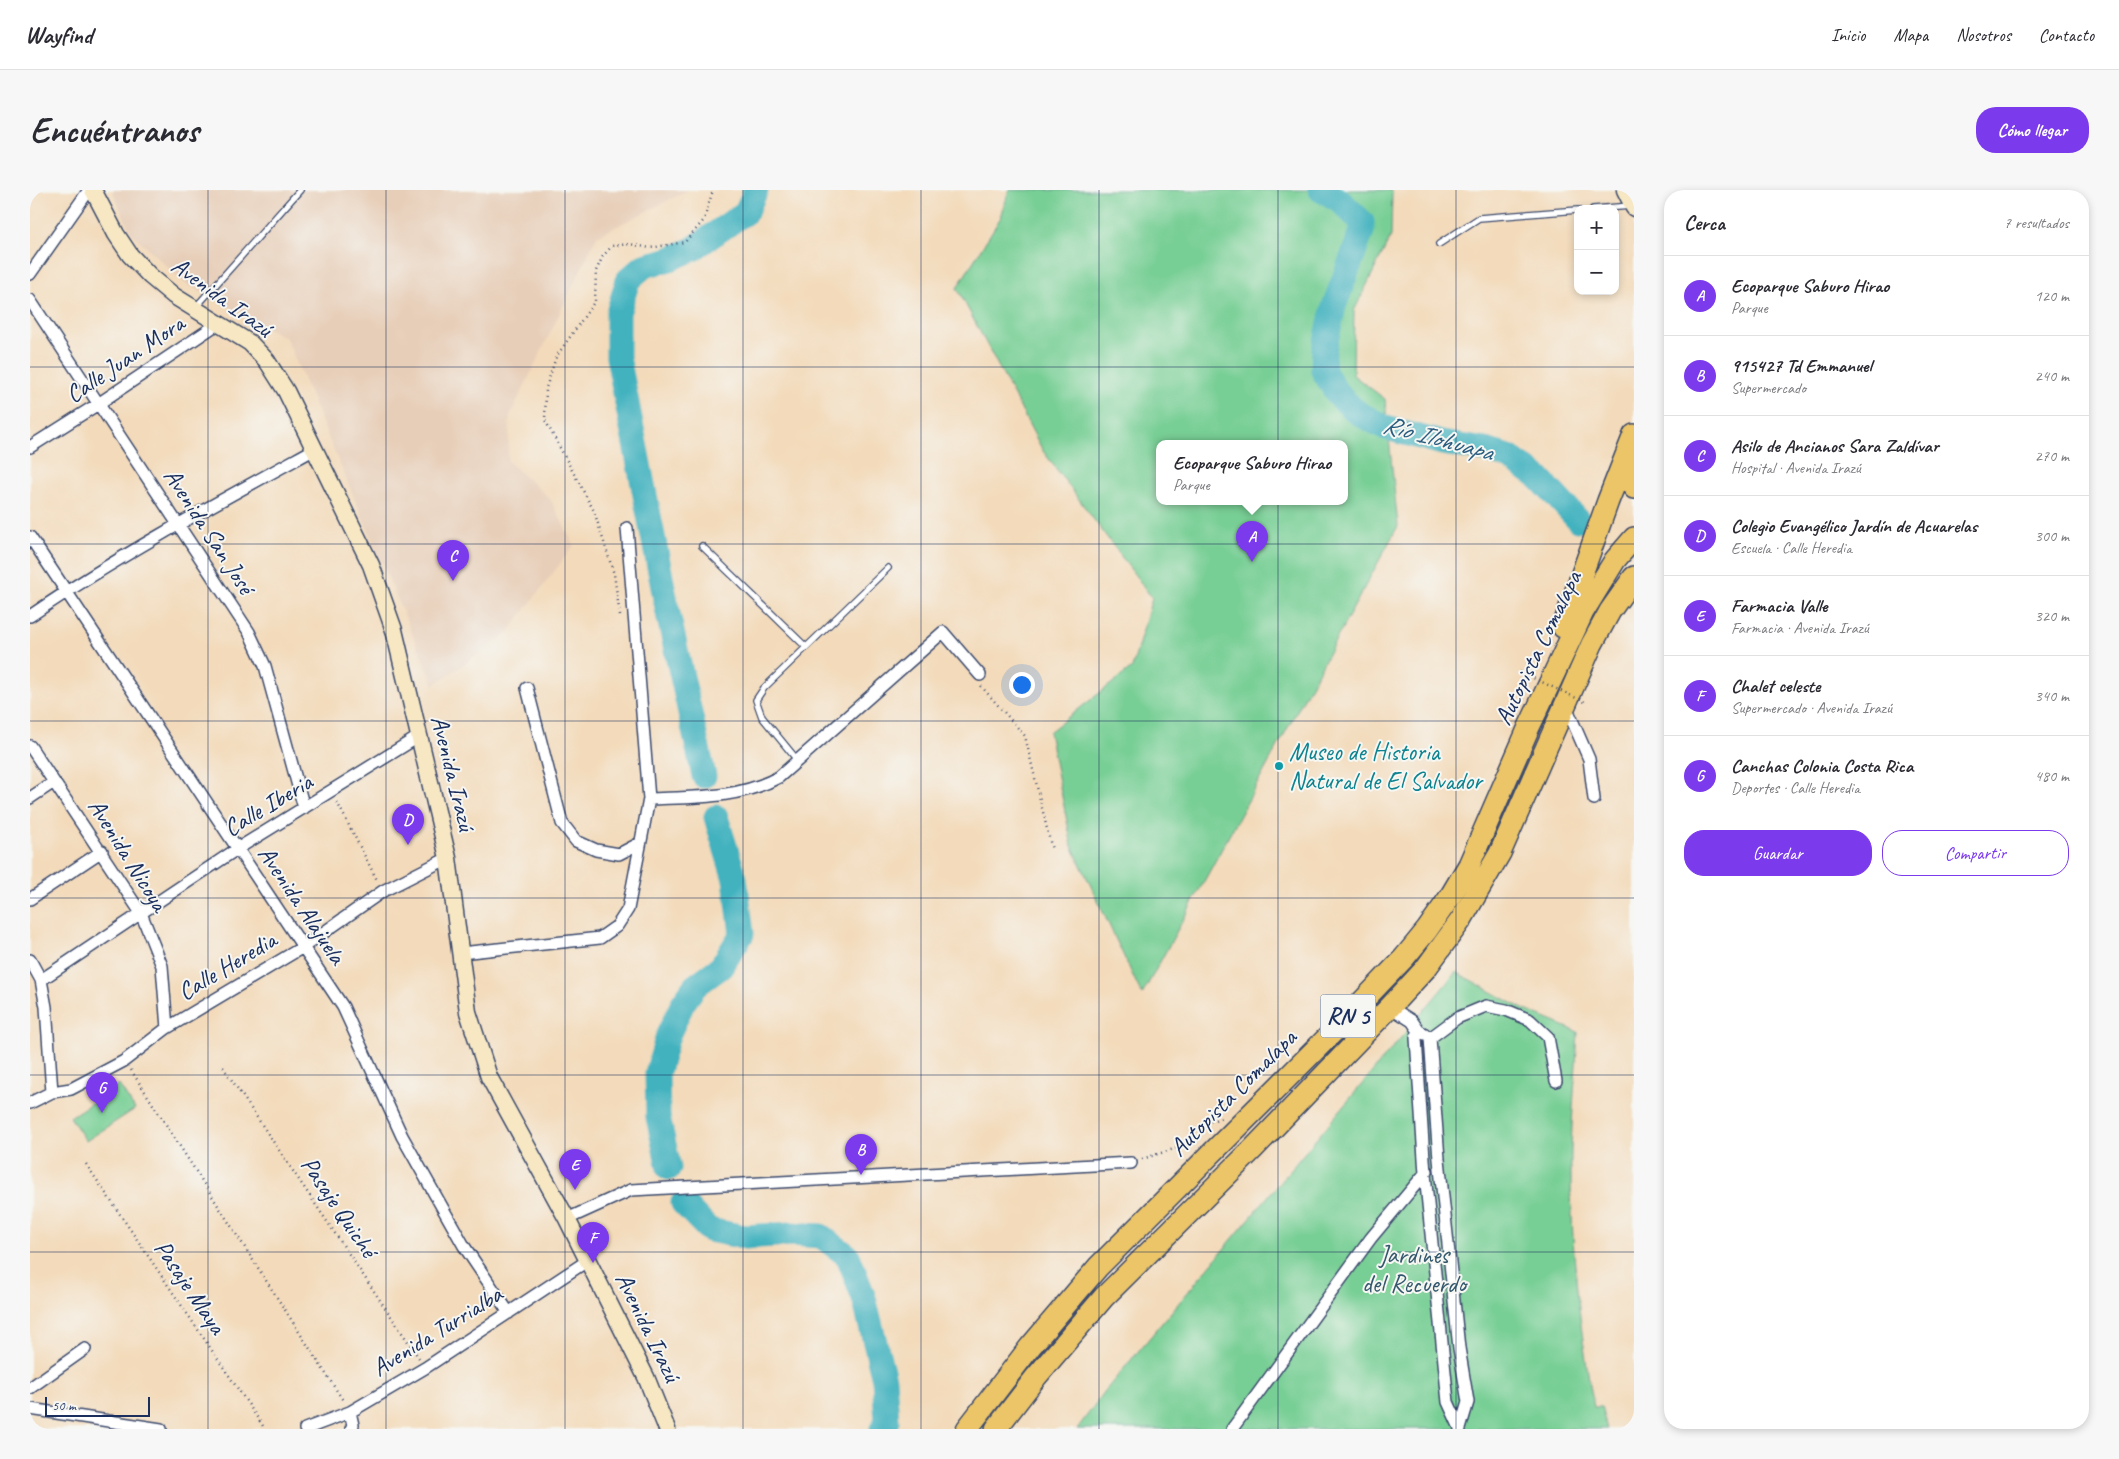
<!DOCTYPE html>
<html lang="es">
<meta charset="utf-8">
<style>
:root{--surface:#fff;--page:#f7f7f7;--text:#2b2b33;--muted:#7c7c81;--line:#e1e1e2;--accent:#7c3aed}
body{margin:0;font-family:Caveat,sans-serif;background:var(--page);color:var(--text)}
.controls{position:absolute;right:15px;top:15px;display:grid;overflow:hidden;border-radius:10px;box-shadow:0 2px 8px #0003}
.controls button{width:45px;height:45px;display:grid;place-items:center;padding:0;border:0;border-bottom:1px solid var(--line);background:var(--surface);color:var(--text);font:25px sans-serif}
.scale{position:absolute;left:15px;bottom:12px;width:105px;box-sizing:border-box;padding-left:5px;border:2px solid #1b2f5e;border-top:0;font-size:14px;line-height:18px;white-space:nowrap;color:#1b2f5e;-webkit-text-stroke:4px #f6f6f2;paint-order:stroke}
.you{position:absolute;left:991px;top:494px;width:18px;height:18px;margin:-12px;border:4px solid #fff;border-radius:50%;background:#1a73e8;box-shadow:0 0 0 8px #1a73e833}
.badge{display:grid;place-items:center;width:32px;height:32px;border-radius:50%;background:var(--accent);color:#fff;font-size:16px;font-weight:700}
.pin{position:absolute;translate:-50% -41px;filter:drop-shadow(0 1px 2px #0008)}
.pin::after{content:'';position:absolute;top:26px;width:18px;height:15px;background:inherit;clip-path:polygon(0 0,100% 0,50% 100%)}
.popup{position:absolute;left:1126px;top:250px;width:192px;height:65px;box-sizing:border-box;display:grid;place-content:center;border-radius:10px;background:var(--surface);filter:drop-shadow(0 1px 4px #0005);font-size:16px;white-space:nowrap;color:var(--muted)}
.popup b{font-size:19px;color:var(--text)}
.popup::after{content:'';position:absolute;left:50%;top:100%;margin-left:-10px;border:10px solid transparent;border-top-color:var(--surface)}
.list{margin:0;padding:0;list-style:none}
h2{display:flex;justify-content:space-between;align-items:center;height:65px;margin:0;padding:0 20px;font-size:21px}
h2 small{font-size:16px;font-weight:400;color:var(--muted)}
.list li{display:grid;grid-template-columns:32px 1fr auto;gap:15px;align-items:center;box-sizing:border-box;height:80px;padding:0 20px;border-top:1px solid var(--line)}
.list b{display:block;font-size:19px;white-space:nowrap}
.list p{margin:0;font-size:16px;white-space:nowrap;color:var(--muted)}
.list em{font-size:16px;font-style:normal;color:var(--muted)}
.actions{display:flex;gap:10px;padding:15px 20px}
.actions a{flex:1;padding:11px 0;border:1px solid var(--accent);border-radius:20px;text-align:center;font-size:18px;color:var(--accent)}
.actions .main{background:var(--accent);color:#fff}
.map{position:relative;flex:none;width:1604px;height:1239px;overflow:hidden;border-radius:20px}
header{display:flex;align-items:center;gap:30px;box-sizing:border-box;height:70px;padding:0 25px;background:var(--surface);border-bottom:1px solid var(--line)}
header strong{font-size:24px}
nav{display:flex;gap:28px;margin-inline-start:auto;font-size:18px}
.intro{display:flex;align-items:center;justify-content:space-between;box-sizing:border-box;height:120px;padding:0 30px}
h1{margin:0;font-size:35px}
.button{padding:12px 22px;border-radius:20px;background:var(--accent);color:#fff;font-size:18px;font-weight:700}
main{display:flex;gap:30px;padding:0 30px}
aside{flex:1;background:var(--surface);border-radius:20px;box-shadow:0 2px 8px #0003}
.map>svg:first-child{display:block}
.built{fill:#e7ceb8}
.green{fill:#78cf95;stroke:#4a7f7a;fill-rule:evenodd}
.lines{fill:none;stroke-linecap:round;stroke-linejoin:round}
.river{stroke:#43b2bf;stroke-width:25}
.lane-casing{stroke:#3b496c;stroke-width:8}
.street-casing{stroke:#3b496c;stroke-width:14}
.secondary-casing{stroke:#3b496c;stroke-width:19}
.highway-casing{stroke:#3b496c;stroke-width:24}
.path{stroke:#3b496c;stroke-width:2.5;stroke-dasharray:1 4;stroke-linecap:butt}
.lane{stroke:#fff;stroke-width:5.5}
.street{stroke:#fff;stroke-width:11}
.secondary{stroke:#f7e8c3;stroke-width:16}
.highway{stroke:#ecc569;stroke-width:21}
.path-bridge{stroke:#3b496c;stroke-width:2.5;stroke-dasharray:1 4;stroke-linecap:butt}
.grid{fill:none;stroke:#1b2f5e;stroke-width:1;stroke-opacity:0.55}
.culture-dot{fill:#0f9aa8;stroke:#f6f6f2;stroke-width:2}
.labels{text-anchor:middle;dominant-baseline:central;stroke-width:4;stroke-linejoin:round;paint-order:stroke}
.shield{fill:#f6f6f2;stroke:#5d6b8a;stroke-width:1}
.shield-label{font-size:24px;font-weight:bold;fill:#1b2f5e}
.street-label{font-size:25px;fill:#1b2f5e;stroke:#f6f6f2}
.culture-label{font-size:25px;fill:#0d838f;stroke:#f6f6f2;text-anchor:start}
.park-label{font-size:25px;fill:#32576c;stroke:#f6f6f2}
.water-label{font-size:26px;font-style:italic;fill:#295d80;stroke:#f6f6f2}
</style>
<header>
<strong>Wayfind</strong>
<nav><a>Inicio</a><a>Mapa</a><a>Nosotros</a><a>Contacto</a></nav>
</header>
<div class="intro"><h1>Encuéntranos</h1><a class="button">Cómo llegar</a></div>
<main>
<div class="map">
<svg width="1604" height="1239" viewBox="0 0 1604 1239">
<rect width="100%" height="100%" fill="#f6f6f2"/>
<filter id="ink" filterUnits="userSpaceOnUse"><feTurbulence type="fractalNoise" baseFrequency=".02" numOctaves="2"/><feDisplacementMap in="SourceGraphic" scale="10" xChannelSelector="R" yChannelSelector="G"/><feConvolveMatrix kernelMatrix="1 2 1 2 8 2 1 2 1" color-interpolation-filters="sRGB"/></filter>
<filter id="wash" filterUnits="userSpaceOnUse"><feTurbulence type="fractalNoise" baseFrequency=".0096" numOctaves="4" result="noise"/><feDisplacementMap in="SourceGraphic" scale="20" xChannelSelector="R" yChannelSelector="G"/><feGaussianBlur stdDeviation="1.12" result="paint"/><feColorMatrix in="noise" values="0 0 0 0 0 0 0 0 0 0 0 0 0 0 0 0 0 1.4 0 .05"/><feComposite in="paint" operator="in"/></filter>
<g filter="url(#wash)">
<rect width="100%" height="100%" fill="#f3daba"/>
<path class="built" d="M82,0H659L567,46L480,226L478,271L520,309L544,355L477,444L404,495L256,148L156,94L101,43Z"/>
<path class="green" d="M979,0H1360L1362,3L1361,46L1324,121L1323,185L1355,209L1368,336L1112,805L1042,656L1019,542L1102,478L1122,408L1013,261L927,98L971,27ZM1130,253H1314V311H1130Z
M1426,782L1493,819L1548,842C1546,881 1542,921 1541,960C1540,1047 1548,1132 1564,1217H1571L1577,1239H1047L1075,1201Z
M89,895L105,919L56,951L40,927Z"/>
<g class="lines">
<path class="river" d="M1291,0L1308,9L1332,32V41L1304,116L1294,160L1293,180L1308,205L1328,223L1356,238L1412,253L1455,260L1479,267L1509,288L1548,330
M674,586L639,428L588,167V123L598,90L614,76L640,69L663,59L716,22L726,0
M639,978L628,927L627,884L638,845L653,813L665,796L691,777L712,744L705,689L686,627
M653,1013L679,1040L715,1047L761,1044L791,1046L818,1066L834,1108L854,1189L857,1231L852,1239"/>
</g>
</g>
<g filter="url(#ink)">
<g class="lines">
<defs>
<path id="lane" d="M1563,19L1601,16
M1409,54L1449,28L1548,20
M165,118L270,0
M672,356L776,457
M768,571L732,527L726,510L734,498L858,378"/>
<path id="street" d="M0,84L59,0
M0,110L219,442L235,476L274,618
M0,257L68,214L189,133
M0,347L313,817L372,946L434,1056L479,1123
M0,426C91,364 188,312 285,259
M497,498L532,633L546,651L566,660L589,664L610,653
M1535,514L1559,569L1564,609
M0,556L111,723L132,776L137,838
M0,608L24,592
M619,609C663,607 709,609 749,587L913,442L950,485
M0,709L72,661
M431,763L570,748L587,736L598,719L619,609L597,338
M0,770L11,790L16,817L22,902
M11,790L207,659L388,547
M1360,817L1382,831L1389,841L1395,844
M1389,841L1386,848L1395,984L1418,1212L1430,1238
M1400,848L1409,969L1429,1158L1438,1212L1430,1239
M1400,848L1427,828L1456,816L1476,820L1500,830L1518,847L1526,891
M0,913L22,902L41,899L94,871L137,838L273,757L353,701L418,668
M537,1029L601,1000L1101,973
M0,1198L55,1159
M0,1219L131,1239
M320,1222L323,1235L321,1239
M275,1239L320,1222L395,1178L557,1071
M1202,1239L1341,1048L1397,981"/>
<path id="secondary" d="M63,0L86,44L100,65L120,86L144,106L220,153L237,171L256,201L341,375L364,440L418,668L438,822L459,887L537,1029L616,1187L637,1239
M1595,0L1604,18"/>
<path id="highway" d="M1604,266C1599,278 1596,286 1604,298
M1533,437L1578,311L1604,245
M937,1239L1000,1157L1068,1077L1307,838L1374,768L1397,740L1420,707L1439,675L1499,537L1553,422L1585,370L1604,348
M966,1239L1006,1187L1074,1107L1223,959L1360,817L1396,778L1431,730L1470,663L1562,454L1580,421L1604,387"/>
</defs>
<use href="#lane" class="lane-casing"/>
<use href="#street" class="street-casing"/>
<use href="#secondary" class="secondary-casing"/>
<use href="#highway" class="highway-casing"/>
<path class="path" d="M590,426L584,384L564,321L515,230L516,198L526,167L565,111L566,81L573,66L582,56L600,54L620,58L655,52L674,30L683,0
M951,496L995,546L1022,660
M307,612L348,692
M193,877L389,1168
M101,880L314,1212
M1112,969L1150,957L1175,933L1192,928
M56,974L235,1239"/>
<use href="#lane" class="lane"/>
<use href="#street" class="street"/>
<use href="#secondary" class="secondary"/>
<use href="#highway" class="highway"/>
<path class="path-bridge" d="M1490,482L1555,512"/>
</g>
</g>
<path class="grid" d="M178,0V1239M356,0V1239M535,0V1239M713,0V1239M891,0V1239M1069,0V1239M1248,0V1239M1426,0V1239M0,177H1604M0,354H1604M0,531H1604M0,708H1604M0,885H1604M0,1062H1604"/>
<circle class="culture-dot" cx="1249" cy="576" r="5"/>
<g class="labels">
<rect class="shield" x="1290.5" y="804.5" width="55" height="43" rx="4"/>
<g class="shield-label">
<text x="1318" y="826">RN 5</text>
</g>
<g class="street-label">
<text transform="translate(192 107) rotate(36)">Avenida Irazú</text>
<text transform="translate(95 169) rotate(-34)">Calle Juan Mora</text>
<text transform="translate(179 341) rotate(57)">Avenida San José</text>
<text transform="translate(1508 458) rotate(-64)">Autopista Comalapa</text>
<text transform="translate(423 583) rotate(76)">Avenida Irazú</text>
<text transform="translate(238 615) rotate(-31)">Calle Iberia</text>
<text transform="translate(98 665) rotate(58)">Avenida Nicoya</text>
<text transform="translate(272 715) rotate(56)">Avenida Alajuela</text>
<text transform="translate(197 776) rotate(-31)">Calle Heredia</text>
<text transform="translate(1203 903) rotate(-45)">Autopista Comalapa</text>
<text transform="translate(309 1017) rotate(56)">Pasaje Quiché</text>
<text transform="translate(160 1097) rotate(56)">Pasaje Maya</text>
<text transform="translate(618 1137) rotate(64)">Avenida Irazú</text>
<text transform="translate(407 1141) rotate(-32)">Avenida Turrialba</text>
</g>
<g class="culture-label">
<text x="1259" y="562">Museo de Historia<tspan x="1259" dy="29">Natural de El Salvador</tspan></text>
</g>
<g class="park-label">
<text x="1384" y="1065">Jardines<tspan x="1384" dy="29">del Recuerdo</tspan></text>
</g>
<g class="water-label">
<text transform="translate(1408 248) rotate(15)">Río Ilohuapa</text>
</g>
</g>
</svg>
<div class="controls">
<button>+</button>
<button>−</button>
</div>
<div class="scale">50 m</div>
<div class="you"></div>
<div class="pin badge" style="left:1222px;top:372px">A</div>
<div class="popup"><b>Ecoparque Saburo Hirao</b>Parque</div>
<div class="pin badge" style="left:831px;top:985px">B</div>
<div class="pin badge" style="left:423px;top:391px">C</div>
<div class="pin badge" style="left:378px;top:655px">D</div>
<div class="pin badge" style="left:545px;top:1000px">E</div>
<div class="pin badge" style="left:563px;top:1073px">F</div>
<div class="pin badge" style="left:72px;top:923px">G</div>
</div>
<aside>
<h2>Cerca<small>7 resultados</small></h2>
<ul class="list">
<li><span class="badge">A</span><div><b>Ecoparque Saburo Hirao</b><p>Parque</p></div><em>120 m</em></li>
<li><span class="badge">B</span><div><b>915427 Td Emmanuel</b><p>Supermercado</p></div><em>240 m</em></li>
<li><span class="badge">C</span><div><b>Asilo de Ancianos Sara Zaldívar</b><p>Hospital · Avenida Irazú</p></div><em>270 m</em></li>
<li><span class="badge">D</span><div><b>Colegio Evangélico Jardín de Acuarelas</b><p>Escuela · Calle Heredia</p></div><em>300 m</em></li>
<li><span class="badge">E</span><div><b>Farmacia Valle</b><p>Farmacia · Avenida Irazú</p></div><em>320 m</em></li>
<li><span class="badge">F</span><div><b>Chalet celeste</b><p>Supermercado · Avenida Irazú</p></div><em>340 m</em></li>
<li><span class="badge">G</span><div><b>Canchas Colonia Costa Rica</b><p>Deportes · Calle Heredia</p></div><em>480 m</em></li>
</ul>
<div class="actions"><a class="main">Guardar</a><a>Compartir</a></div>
</aside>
</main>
